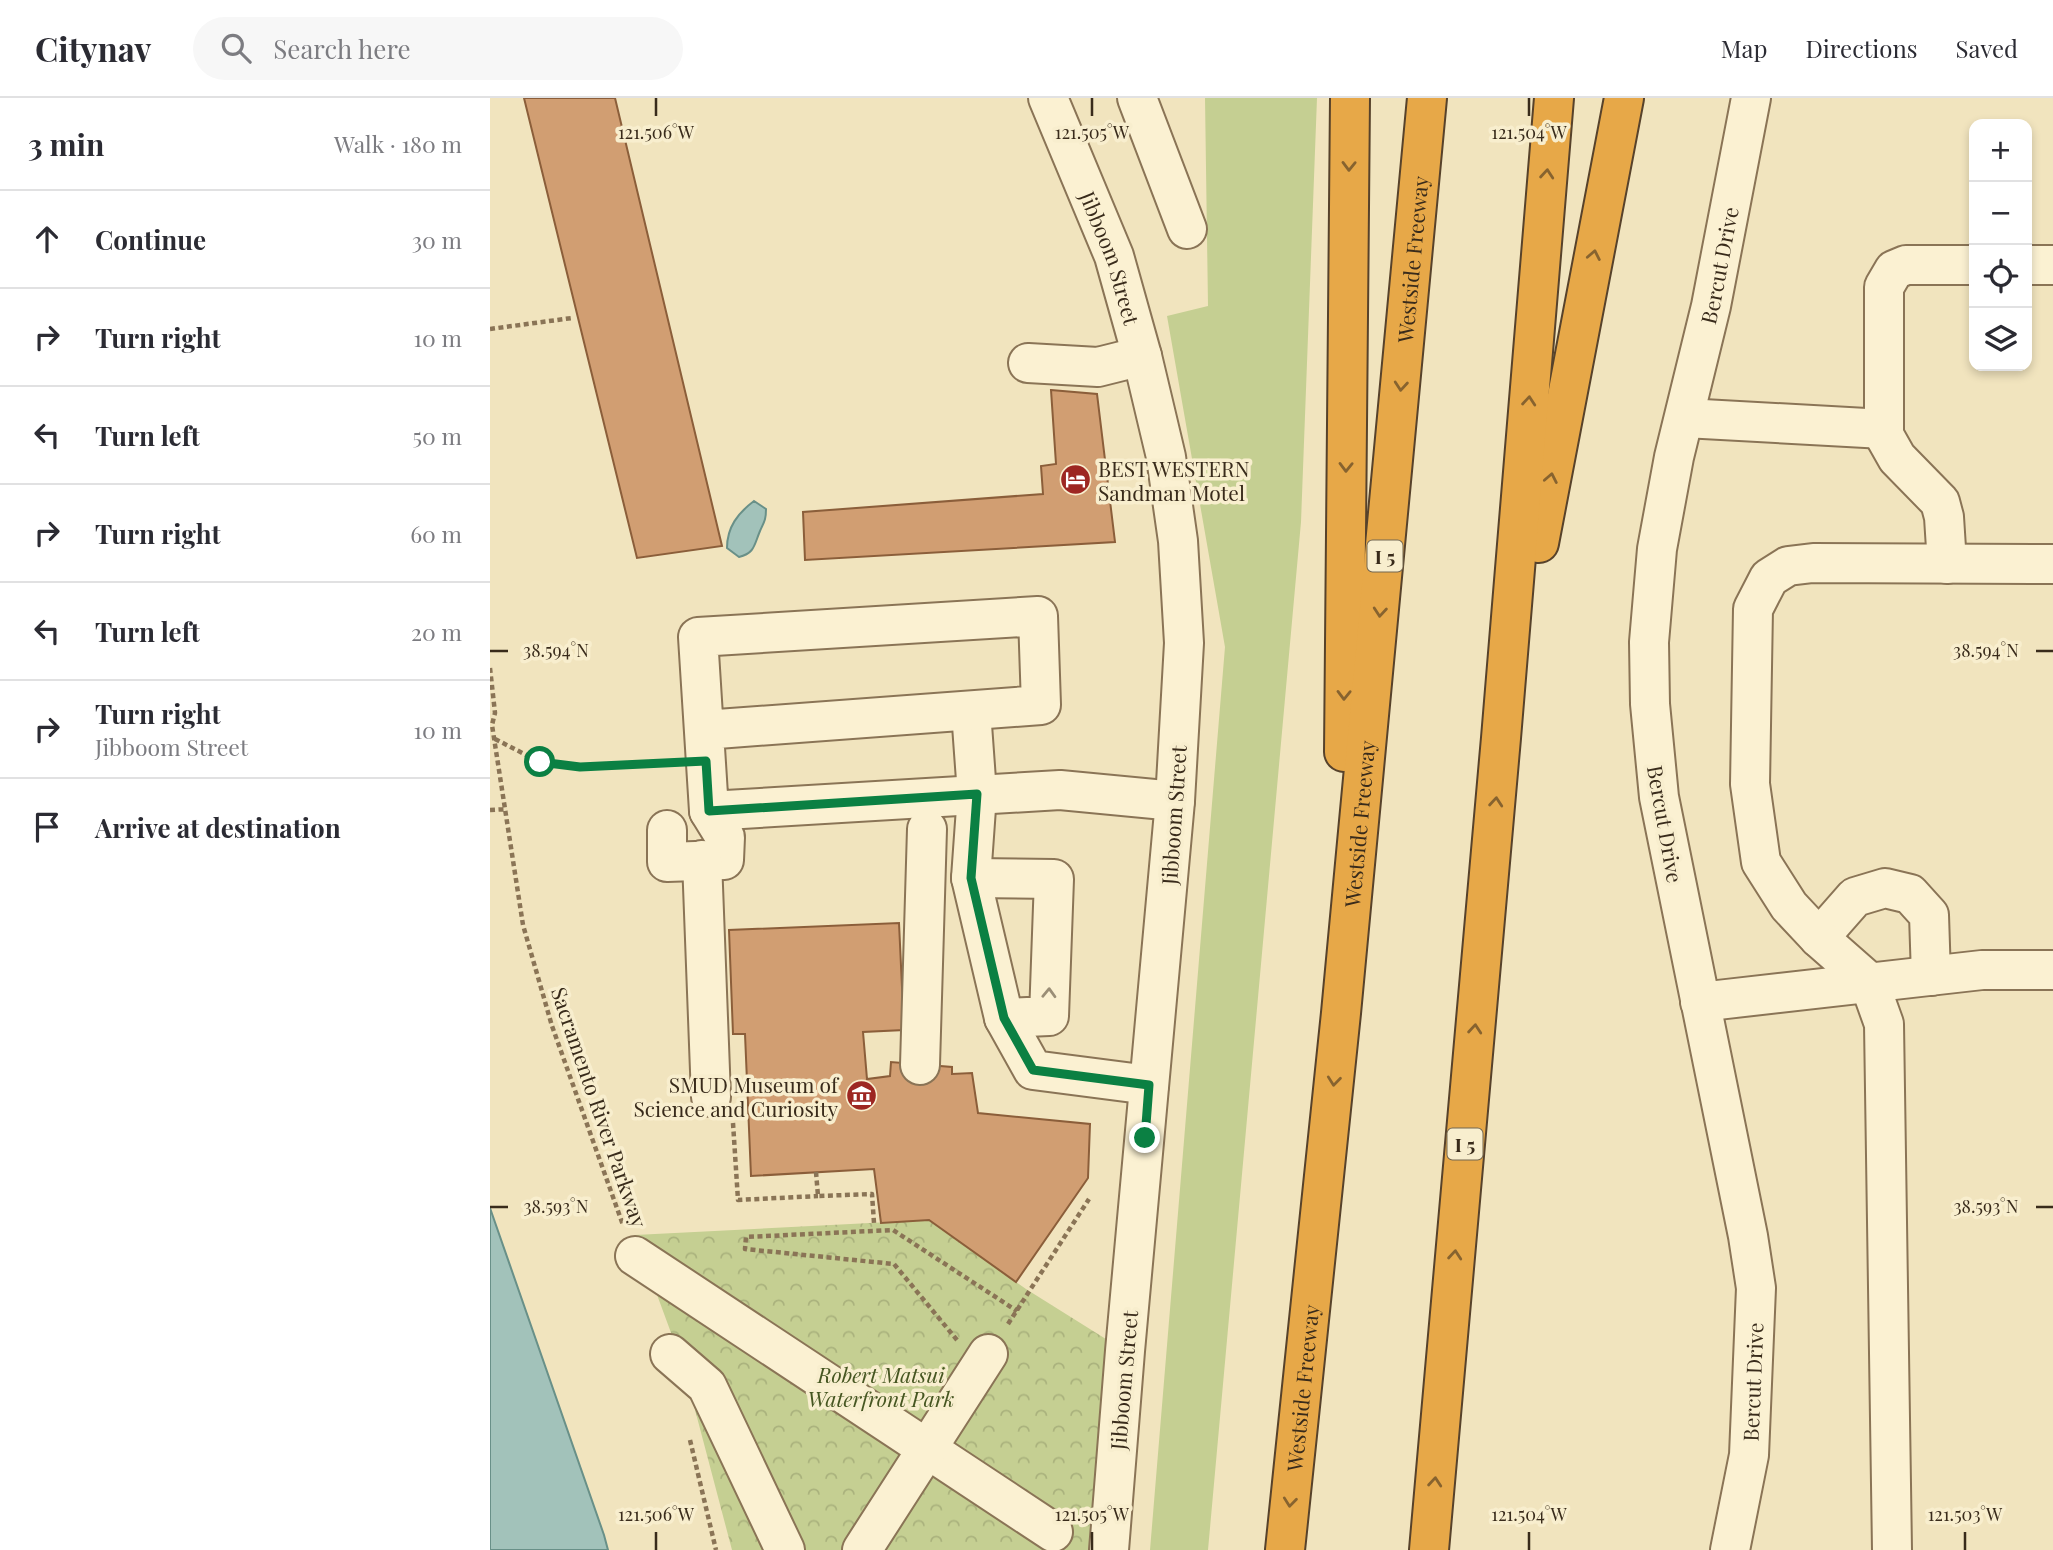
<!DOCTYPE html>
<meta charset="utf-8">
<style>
:root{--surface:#fff;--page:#f7f7f7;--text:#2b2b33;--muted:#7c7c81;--line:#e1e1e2}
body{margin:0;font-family:"Playfair Display",serif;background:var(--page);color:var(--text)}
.controls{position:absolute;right:21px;top:21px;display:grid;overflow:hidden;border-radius:14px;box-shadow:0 4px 10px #0003}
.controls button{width:63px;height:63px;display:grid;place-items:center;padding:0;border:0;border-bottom:2px solid var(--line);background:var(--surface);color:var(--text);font:35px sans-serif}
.stop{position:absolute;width:21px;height:21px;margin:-16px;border:5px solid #0b8043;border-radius:50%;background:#fff}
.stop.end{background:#0b8043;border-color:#fff;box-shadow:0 2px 7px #0008}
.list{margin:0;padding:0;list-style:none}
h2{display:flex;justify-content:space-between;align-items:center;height:91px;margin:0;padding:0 28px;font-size:30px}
h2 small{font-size:23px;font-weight:400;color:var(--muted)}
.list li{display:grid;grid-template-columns:46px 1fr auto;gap:21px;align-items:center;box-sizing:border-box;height:98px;padding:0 28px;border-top:2px solid var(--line)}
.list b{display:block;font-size:26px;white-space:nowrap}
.list p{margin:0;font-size:23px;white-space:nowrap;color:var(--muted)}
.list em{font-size:23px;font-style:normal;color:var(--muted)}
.icon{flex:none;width:38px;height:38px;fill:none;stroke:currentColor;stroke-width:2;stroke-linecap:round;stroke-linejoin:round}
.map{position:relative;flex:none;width:1563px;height:1452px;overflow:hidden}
header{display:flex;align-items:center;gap:42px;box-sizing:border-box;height:98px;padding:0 35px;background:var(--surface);border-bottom:2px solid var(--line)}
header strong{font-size:33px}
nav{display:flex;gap:38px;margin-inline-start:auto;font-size:24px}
.search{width:490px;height:63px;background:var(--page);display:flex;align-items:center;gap:18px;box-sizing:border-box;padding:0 24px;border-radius:38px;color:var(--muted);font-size:26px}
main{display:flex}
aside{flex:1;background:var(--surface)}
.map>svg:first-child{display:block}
.grass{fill:#c5cf92}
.forest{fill:url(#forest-crowns)}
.water{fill:#a2c2ba;stroke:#699088;stroke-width:2}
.building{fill:#d19e72;stroke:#8b5e3a;stroke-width:2}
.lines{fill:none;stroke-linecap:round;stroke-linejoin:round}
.minor-casing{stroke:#8a7456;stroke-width:42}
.highway-casing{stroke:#57422b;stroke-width:42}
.path{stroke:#8a7456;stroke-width:4.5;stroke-dasharray:5 3.5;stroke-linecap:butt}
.minor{stroke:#fbf1d2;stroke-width:38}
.highway{stroke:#e7a848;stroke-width:38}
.oneway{stroke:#87632f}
.oneway2{stroke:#9a8e76}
.route{stroke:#0b8043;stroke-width:9}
.ticks{fill:none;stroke:#392b1b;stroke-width:2.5}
.labels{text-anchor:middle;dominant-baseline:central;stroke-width:7;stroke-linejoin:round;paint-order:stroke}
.shield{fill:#f8eece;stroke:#726651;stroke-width:2}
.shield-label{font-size:19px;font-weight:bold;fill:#392b1b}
.street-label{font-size:21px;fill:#392b1b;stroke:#f8eece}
.poi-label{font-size:21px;fill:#392b1b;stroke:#f8eece;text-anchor:start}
.park-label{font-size:21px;font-style:italic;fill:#465621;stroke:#f8eece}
.ticks-label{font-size:18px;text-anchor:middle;fill:#392b1b;stroke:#f8eece;stroke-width:7;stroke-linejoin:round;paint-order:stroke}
</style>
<header>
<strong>Citynav</strong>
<div class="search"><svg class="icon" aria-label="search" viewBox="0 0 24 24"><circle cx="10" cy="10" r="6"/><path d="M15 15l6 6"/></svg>Search here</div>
<nav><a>Map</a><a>Directions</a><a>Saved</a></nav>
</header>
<main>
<aside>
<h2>3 min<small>Walk · 180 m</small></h2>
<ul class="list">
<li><svg class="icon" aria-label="ahead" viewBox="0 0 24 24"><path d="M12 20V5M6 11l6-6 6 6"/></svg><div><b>Continue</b></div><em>30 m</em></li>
<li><svg class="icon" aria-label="right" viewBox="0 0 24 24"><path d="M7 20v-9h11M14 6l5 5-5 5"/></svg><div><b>Turn right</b></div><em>10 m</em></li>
<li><svg class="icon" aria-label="left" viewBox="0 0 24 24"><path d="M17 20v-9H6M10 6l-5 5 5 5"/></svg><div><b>Turn left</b></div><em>50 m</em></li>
<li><svg class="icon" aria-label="right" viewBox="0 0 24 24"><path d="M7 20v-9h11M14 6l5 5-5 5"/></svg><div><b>Turn right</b></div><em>60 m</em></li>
<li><svg class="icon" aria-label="left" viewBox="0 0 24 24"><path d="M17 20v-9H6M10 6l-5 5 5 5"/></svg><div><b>Turn left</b></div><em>20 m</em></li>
<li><svg class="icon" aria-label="right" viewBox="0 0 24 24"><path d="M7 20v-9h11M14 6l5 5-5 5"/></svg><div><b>Turn right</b><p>Jibboom Street</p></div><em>10 m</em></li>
<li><svg class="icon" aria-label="arrive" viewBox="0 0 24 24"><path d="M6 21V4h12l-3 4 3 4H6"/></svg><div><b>Arrive at destination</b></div></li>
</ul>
</aside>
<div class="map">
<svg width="1563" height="1452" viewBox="0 0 1563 1452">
<defs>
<pattern id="forest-crowns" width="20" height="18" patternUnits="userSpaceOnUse" patternTransform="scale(1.75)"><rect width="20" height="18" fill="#c5cf92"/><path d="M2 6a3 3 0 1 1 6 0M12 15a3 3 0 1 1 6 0" fill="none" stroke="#aab27d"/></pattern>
</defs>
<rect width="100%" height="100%" fill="#f1e4be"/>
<path class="grass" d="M715,0H827L811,424L718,1452H660L735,549L677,218L718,208Z"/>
<path class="forest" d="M439,1122L536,1191L635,1253L618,1452H242L194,1270L145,1137Z"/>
<path class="water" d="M264,403L276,411C276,422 274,424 270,433C264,447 265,455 249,459L237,450C237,429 248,415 264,403Z
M0,1110L114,1437L118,1452H0Z"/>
<path class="building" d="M34,0H125L232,448L147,460Z
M561,292L607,296L625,444L315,462L313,414L553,396L551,368L566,366Z
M409,825L414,932L373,934L377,981L400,978L401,964L462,969V976L482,975L488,1015L600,1026L598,1080L526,1184L439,1122L391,1125L384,1071L261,1078L255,936H243L239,832Z"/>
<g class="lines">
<defs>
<g id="minor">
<path id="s1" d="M558,0L624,158L652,258L676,359L688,443L694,545L685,703L635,1253L619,1452"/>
<path d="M647,0L697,131"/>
<path d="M1537,167H1563"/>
<path d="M538,265L608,269L652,258"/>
<path d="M1195,320L1394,331"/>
<path d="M1457,466L1454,419L1450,404L1407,360L1394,337V189L1404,172L1416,167H1484"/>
<path d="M481,613L487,696L481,780L514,920L543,972L659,987"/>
<path d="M214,632L551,607L548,518L208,539L219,713L570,692L685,703"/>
<path d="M177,732V764L234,762L235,739L219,713"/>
<path d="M212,762L221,999"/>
<path d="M481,780L564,781L559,918L514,920"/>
<path d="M1329,840L1365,799L1395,790L1420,796L1439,817L1441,878"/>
<path d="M1210,904L1492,872H1563"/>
<path d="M430,967L437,731"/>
<path d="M145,1158L563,1434"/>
<path d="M180,1256L217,1288L295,1452"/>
<path d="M372,1452L498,1256"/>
<path id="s2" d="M1240,1452L1259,1357L1266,1190L1258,1138L1169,699L1160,606L1159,544L1167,451L1184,359L1221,208L1261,0"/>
<path d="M1402,1452L1394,926L1379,884L1329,840L1299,808L1271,764L1260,686L1263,511L1279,480L1298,468L1323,465L1563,466"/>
</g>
<g id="highway">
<path d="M1049,445L1134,0"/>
<path d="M854,654L860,0"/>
<path id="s3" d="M795,1452L851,915L937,0"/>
<path d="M939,1452L1011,640L1064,0"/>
</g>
</defs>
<use href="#minor" class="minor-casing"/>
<use href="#highway" class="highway-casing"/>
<path class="path" d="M0,231L82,220
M0,570L5,615L2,627L33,827L62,928L133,1127
M5,641L50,664L90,669L179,665
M0,712L17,711
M243,1025L248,1102L328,1098
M326,1074L328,1098L382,1096L384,1125
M518,1226L599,1101
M467,1242L404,1166L255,1151L256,1139L403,1132L527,1213
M200,1342L226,1452"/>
<use href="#minor" class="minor"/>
<use href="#highway" class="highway"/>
</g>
<defs><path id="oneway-chevron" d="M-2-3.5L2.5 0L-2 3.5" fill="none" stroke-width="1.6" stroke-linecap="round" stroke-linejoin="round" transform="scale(1.75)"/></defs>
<g class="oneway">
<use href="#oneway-chevron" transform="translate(859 68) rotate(91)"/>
<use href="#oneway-chevron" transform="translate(1057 76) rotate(-85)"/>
<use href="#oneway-chevron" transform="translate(1104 157) rotate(-79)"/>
<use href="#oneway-chevron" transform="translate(911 288) rotate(95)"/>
<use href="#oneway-chevron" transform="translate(1039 303) rotate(-85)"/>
<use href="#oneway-chevron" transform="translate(856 369) rotate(91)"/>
<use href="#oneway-chevron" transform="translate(1061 380) rotate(-79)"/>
<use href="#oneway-chevron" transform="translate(890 514) rotate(95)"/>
<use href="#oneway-chevron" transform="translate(854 597) rotate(91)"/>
<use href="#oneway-chevron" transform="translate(1006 704) rotate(-85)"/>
<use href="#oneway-chevron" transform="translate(985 931) rotate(-85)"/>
<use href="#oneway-chevron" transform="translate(844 983) rotate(96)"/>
<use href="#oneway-chevron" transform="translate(965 1157) rotate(-85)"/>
<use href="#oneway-chevron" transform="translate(945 1384) rotate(-85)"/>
<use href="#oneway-chevron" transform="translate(800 1404) rotate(96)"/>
</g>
<use class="oneway2" href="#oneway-chevron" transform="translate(559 895) rotate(-88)"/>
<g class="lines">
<path class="route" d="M50,664L90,669L216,663L219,713L487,696L481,780L514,920L543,972L659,987L655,1040"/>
</g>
<path class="ticks" d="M166,0V18M602,0V18M1039,0V18M0,553H18M1546,553H1563M0,1109H18M1546,1109H1563M166,1434V1452M602,1434V1452M1039,1434V1452M1475,1434V1452"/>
<defs>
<symbol id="hotel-disc" viewBox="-11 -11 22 22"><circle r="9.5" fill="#9d2722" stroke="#f8eece"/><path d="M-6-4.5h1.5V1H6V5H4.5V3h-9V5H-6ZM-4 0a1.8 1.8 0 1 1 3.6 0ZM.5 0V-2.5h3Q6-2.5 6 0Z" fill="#fff"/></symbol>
<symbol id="museum-disc" viewBox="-11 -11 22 22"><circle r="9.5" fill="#9d2722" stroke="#f8eece"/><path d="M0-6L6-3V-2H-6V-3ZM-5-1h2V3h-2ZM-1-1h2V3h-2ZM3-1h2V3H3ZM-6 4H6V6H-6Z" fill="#fff"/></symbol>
</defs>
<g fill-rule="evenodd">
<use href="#hotel-disc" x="568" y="364" width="35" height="35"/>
<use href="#museum-disc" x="354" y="980" width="35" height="35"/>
</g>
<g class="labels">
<g class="shield">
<rect x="877.5" y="442.5" width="35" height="31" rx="5"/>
<rect x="957.5" y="1030.5" width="35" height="31" rx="5"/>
</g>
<g class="shield-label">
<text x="895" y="458">I 5</text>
<text x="975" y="1046">I 5</text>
</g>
<g class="street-label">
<text stroke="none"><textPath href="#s1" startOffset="172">Jibboom Street</textPath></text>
<text stroke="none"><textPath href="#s3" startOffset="1297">Westside Freeway</textPath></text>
<text stroke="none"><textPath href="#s2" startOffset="1304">Bercut Drive</textPath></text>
<text transform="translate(683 717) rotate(-86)">Jibboom Street</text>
<text stroke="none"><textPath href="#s3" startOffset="730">Westside Freeway</textPath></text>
<text transform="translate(1176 726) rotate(80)">Bercut Drive</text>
<text transform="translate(110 1009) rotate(71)">Sacramento River Parkway</text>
<text transform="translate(633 1282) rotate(-85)">Jibboom Street</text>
<text stroke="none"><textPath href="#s2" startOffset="170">Bercut Drive</textPath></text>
<text stroke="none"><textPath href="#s3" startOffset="163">Westside Freeway</textPath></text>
</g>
<g class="poi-label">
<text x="608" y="370">BEST WESTERN<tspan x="608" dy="24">Sandman Motel</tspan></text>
<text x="348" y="986" text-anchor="end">SMUD Museum of<tspan x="348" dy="24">Science and Curiosity</tspan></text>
</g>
<g class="park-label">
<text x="391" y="1276">Robert Matsui<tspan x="391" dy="24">Waterfront Park</tspan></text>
</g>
</g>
<g class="ticks-label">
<text x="166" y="41">121.506°W</text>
<text x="602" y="41">121.505°W</text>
<text x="1039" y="41">121.504°W</text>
<text x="66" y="559">38.594°N</text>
<text x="1496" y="559">38.594°N</text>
<text x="66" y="1115">38.593°N</text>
<text x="1496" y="1115">38.593°N</text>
<text x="166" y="1423">121.506°W</text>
<text x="602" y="1423">121.505°W</text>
<text x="1039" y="1423">121.504°W</text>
<text x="1475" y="1423">121.503°W</text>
</g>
</svg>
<div class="controls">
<button>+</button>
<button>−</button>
<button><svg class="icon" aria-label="locate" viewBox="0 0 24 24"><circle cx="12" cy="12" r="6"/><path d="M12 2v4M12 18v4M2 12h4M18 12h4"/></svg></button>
<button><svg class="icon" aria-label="layers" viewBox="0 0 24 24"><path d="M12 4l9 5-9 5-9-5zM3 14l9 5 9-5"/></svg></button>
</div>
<div class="stop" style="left:50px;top:664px"></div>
<div class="stop end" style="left:655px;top:1040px"></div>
</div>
</main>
